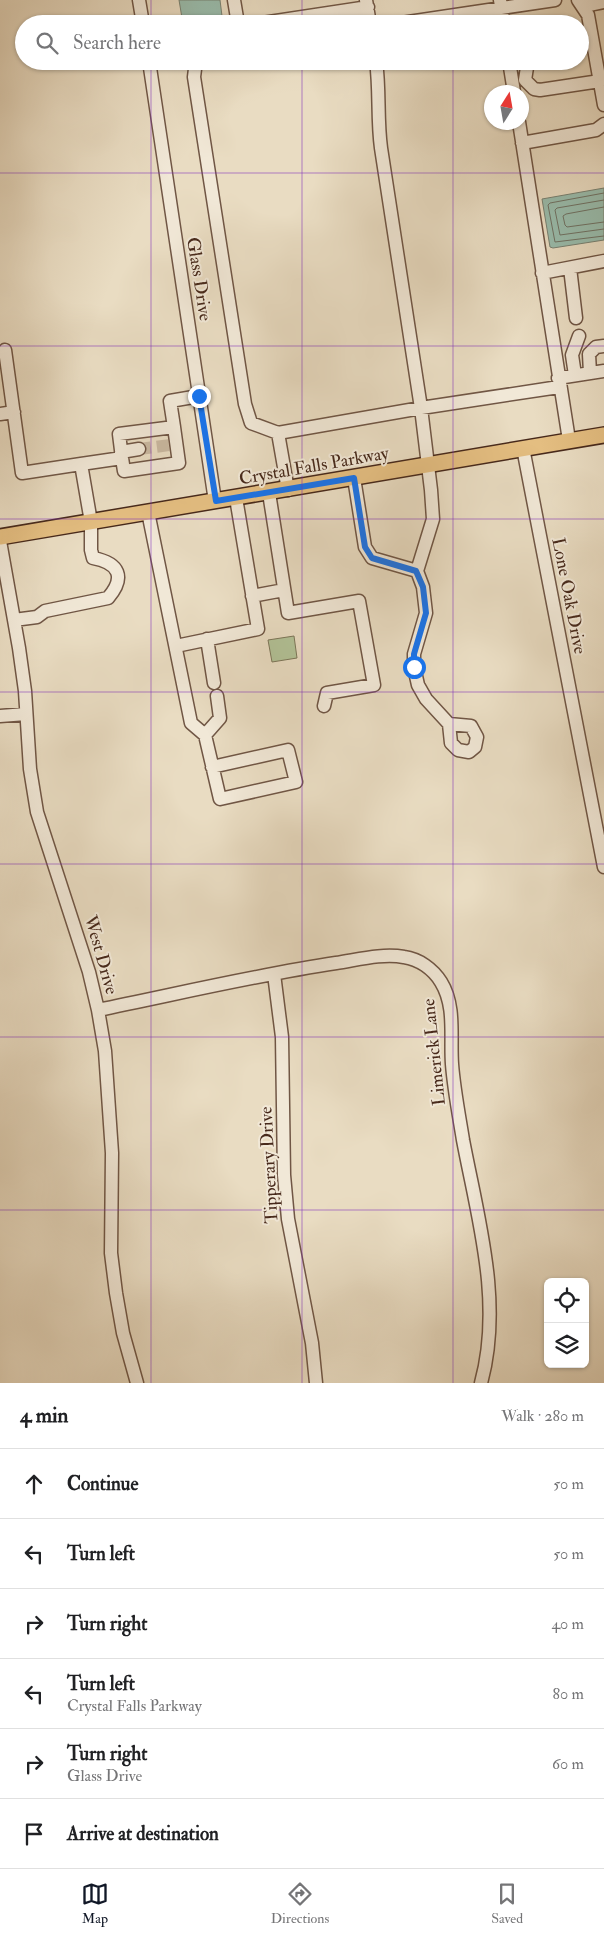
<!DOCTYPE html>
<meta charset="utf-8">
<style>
:root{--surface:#fff;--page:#f2f2f2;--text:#202124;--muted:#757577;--line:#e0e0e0;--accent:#111827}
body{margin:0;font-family:"IM FELL Double Pica",serif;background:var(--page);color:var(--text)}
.controls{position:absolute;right:15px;bottom:15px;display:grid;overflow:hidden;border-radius:8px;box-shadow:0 1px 4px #0004}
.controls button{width:45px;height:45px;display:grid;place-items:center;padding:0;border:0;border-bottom:1px solid var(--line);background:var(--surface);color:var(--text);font:25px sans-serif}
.compass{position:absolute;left:484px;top:85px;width:45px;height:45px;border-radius:50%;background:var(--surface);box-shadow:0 1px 4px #0004;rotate:11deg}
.stop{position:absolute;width:15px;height:15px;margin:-11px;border:4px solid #1a73e8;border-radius:50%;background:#fff}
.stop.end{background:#1a73e8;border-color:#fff;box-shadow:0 1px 5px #0008}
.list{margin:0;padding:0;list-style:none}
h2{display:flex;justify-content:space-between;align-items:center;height:65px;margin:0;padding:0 20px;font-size:21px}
h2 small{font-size:16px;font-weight:400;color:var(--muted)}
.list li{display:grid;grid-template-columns:32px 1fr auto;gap:15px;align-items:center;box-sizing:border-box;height:70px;padding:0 20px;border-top:1px solid var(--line)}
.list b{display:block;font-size:19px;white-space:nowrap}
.list p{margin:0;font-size:16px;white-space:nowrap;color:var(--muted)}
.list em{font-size:16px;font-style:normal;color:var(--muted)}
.icon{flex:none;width:28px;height:28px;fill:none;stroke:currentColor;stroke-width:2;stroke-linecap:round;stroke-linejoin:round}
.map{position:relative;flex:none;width:604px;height:1383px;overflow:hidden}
.search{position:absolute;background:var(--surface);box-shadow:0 1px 4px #0004;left:15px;right:15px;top:15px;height:55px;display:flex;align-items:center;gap:12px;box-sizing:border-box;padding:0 18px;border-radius:28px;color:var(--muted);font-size:19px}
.sheet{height:485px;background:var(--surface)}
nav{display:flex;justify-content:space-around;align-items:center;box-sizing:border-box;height:70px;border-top:1px solid var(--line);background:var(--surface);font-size:14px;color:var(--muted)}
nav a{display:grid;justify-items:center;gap:2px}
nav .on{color:var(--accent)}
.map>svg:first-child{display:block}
.green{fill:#b2c297;stroke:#7c7659}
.water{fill:#99bcac;stroke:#788172}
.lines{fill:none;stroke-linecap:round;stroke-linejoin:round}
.shore{stroke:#707264;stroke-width:1}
.minor-tunnel{stroke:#c9b8a1;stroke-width:12;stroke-dasharray:12 6;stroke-linecap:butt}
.minor-casing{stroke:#705645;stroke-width:15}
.major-casing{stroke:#47291b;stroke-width:18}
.minor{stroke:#f1e8d7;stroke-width:12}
.major{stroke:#e4be81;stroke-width:15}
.route{stroke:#1a73e8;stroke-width:6}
.grid{fill:none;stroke:#7b2cbf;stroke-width:1;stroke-opacity:0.55}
.labels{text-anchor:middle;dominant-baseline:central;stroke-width:4;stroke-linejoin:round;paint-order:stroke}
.street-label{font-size:18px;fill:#47291b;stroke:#f1e8d7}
</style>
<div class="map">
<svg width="604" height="1383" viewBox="0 0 604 1383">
<rect width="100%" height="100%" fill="#e9dcc2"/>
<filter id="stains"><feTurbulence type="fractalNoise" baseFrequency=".004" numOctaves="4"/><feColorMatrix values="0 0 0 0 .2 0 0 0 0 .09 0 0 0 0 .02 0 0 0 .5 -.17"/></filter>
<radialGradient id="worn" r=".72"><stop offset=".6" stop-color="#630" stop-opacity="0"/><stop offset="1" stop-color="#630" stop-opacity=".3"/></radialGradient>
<path class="green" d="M294,636L297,658L272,662L268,640Z"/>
<path class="water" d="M179,0H220L223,24H183Z
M604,188V240L553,248L550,247L542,199Z"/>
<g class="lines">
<path class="shore" d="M604,193L550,203L548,205L555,242L604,236
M604,200L557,208L555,210L560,235L604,229
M604,207L566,214L563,216L565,225L567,227L604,222"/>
<path class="minor-tunnel" d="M139,449L170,445"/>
<defs>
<path id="minor" d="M139,0L143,24
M234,0L238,24
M366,0L370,24
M500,0L504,24
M578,0L588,15L604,105
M581,0L589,5L604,2
M256,24L368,7
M395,24L555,0
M149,61L215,501
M196,61L194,77L245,404L251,423L278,433L288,490
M376,61C380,90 377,119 381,148L421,408L431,490L433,519L417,571L423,587L426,613L414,654V667L418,685L426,699L449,724L451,743L458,750L469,752L475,747L477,737L471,726L449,724
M509,61L514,92
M528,61L525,80L534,89L540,90L600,81
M519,122L569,440
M522,143L596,130L604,124
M570,268L576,318
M542,273L604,261
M5,350L22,473L81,464L91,522V550L93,558C119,563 126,577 108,598L45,611L37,617L14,620
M590,373L589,354L596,347L604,346
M575,375L572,355L579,336
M558,378L604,371
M0,414L14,412
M278,433L421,408L559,387
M523,448L604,867
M121,452L139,449
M122,458L124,471L179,463L174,427
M81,464L122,458L119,434L174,427L170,401L199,396
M354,478L365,547L372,558L417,571
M269,493L288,613L359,601L374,685L327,693L324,706
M148,512L191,723L205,735L220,799L296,782L288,750L212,767
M0,541L19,648L25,691L30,769L37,812L89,972L98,1010L105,1051L112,1153L111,1253L116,1293L123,1333L137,1383
M252,596L284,590
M207,639L214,683
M176,646L258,629L236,498
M0,716L26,714
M205,735L220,718L217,696
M274,974L282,1037L284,1175L288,1219L312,1343L316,1383
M98,1010C177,994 256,975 336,963C357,960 382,953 404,957C419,959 433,969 441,982C456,1006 450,1037 452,1064C454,1090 459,1115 463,1140C478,1219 503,1303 481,1383"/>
<path id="major" d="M0,537L604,435"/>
</defs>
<use href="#minor" class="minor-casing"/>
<use href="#major" class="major-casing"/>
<use href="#minor" class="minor"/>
<use href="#major" class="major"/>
</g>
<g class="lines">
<path class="route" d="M199,396L216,501L354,478L365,547L372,558L416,571L423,587L426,613L414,654V667"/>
</g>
<path class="grid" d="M151,0V24M302,0V24M453,0V24M151,61V1383M302,61V1383M453,61V1383M0,173H604M0,346H604M0,519H604M0,692H604M0,864H604M0,1037H604M0,1210H604"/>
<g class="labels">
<g class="street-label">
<text transform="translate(199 279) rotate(81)">Glass Drive</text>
<text transform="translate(314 466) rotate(-10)">Crystal Falls Parkway</text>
<text transform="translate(569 596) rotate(79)">Lone Oak Drive</text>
<text transform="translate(101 955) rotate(74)">West Drive</text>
<text transform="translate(434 1052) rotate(-96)">Limerick Lane</text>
<text transform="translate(269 1165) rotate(-93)">Tipperary Drive</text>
</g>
</g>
<rect width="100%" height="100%" filter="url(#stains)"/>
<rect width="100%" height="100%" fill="url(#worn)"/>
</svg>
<div class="controls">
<button><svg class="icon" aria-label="locate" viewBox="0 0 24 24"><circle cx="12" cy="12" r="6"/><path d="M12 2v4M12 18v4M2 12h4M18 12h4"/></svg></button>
<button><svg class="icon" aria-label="layers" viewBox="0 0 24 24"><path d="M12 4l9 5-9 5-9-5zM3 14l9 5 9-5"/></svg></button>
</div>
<svg class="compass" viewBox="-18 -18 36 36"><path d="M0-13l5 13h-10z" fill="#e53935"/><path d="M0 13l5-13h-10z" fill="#757577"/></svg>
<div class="stop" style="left:414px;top:667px"></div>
<div class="stop end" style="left:199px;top:396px"></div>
<div class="search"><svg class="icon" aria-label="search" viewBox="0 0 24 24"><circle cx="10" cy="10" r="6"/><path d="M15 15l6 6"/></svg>Search here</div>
</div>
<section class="sheet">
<h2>4 min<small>Walk · 280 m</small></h2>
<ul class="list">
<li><svg class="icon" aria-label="ahead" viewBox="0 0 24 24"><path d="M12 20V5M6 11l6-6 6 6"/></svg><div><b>Continue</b></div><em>50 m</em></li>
<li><svg class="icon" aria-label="left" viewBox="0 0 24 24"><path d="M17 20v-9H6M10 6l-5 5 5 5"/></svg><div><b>Turn left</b></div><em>50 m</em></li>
<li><svg class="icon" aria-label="right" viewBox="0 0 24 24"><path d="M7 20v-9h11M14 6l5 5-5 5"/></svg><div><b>Turn right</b></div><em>40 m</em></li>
<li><svg class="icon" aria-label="left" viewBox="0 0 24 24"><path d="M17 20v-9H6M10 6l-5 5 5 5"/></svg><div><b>Turn left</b><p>Crystal Falls Parkway</p></div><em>80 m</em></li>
<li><svg class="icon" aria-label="right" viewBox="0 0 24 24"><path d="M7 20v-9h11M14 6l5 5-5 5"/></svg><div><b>Turn right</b><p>Glass Drive</p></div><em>60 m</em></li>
<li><svg class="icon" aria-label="arrive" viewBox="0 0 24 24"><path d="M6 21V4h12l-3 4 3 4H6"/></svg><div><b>Arrive at destination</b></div></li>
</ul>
</section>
<nav>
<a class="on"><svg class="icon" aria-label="map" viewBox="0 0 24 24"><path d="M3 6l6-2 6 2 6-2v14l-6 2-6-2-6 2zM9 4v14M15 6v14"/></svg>Map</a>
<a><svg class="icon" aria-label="directions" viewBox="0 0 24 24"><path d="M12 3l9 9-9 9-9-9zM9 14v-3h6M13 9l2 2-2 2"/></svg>Directions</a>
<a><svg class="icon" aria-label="saved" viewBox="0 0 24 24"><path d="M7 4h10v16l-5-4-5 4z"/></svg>Saved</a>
</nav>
